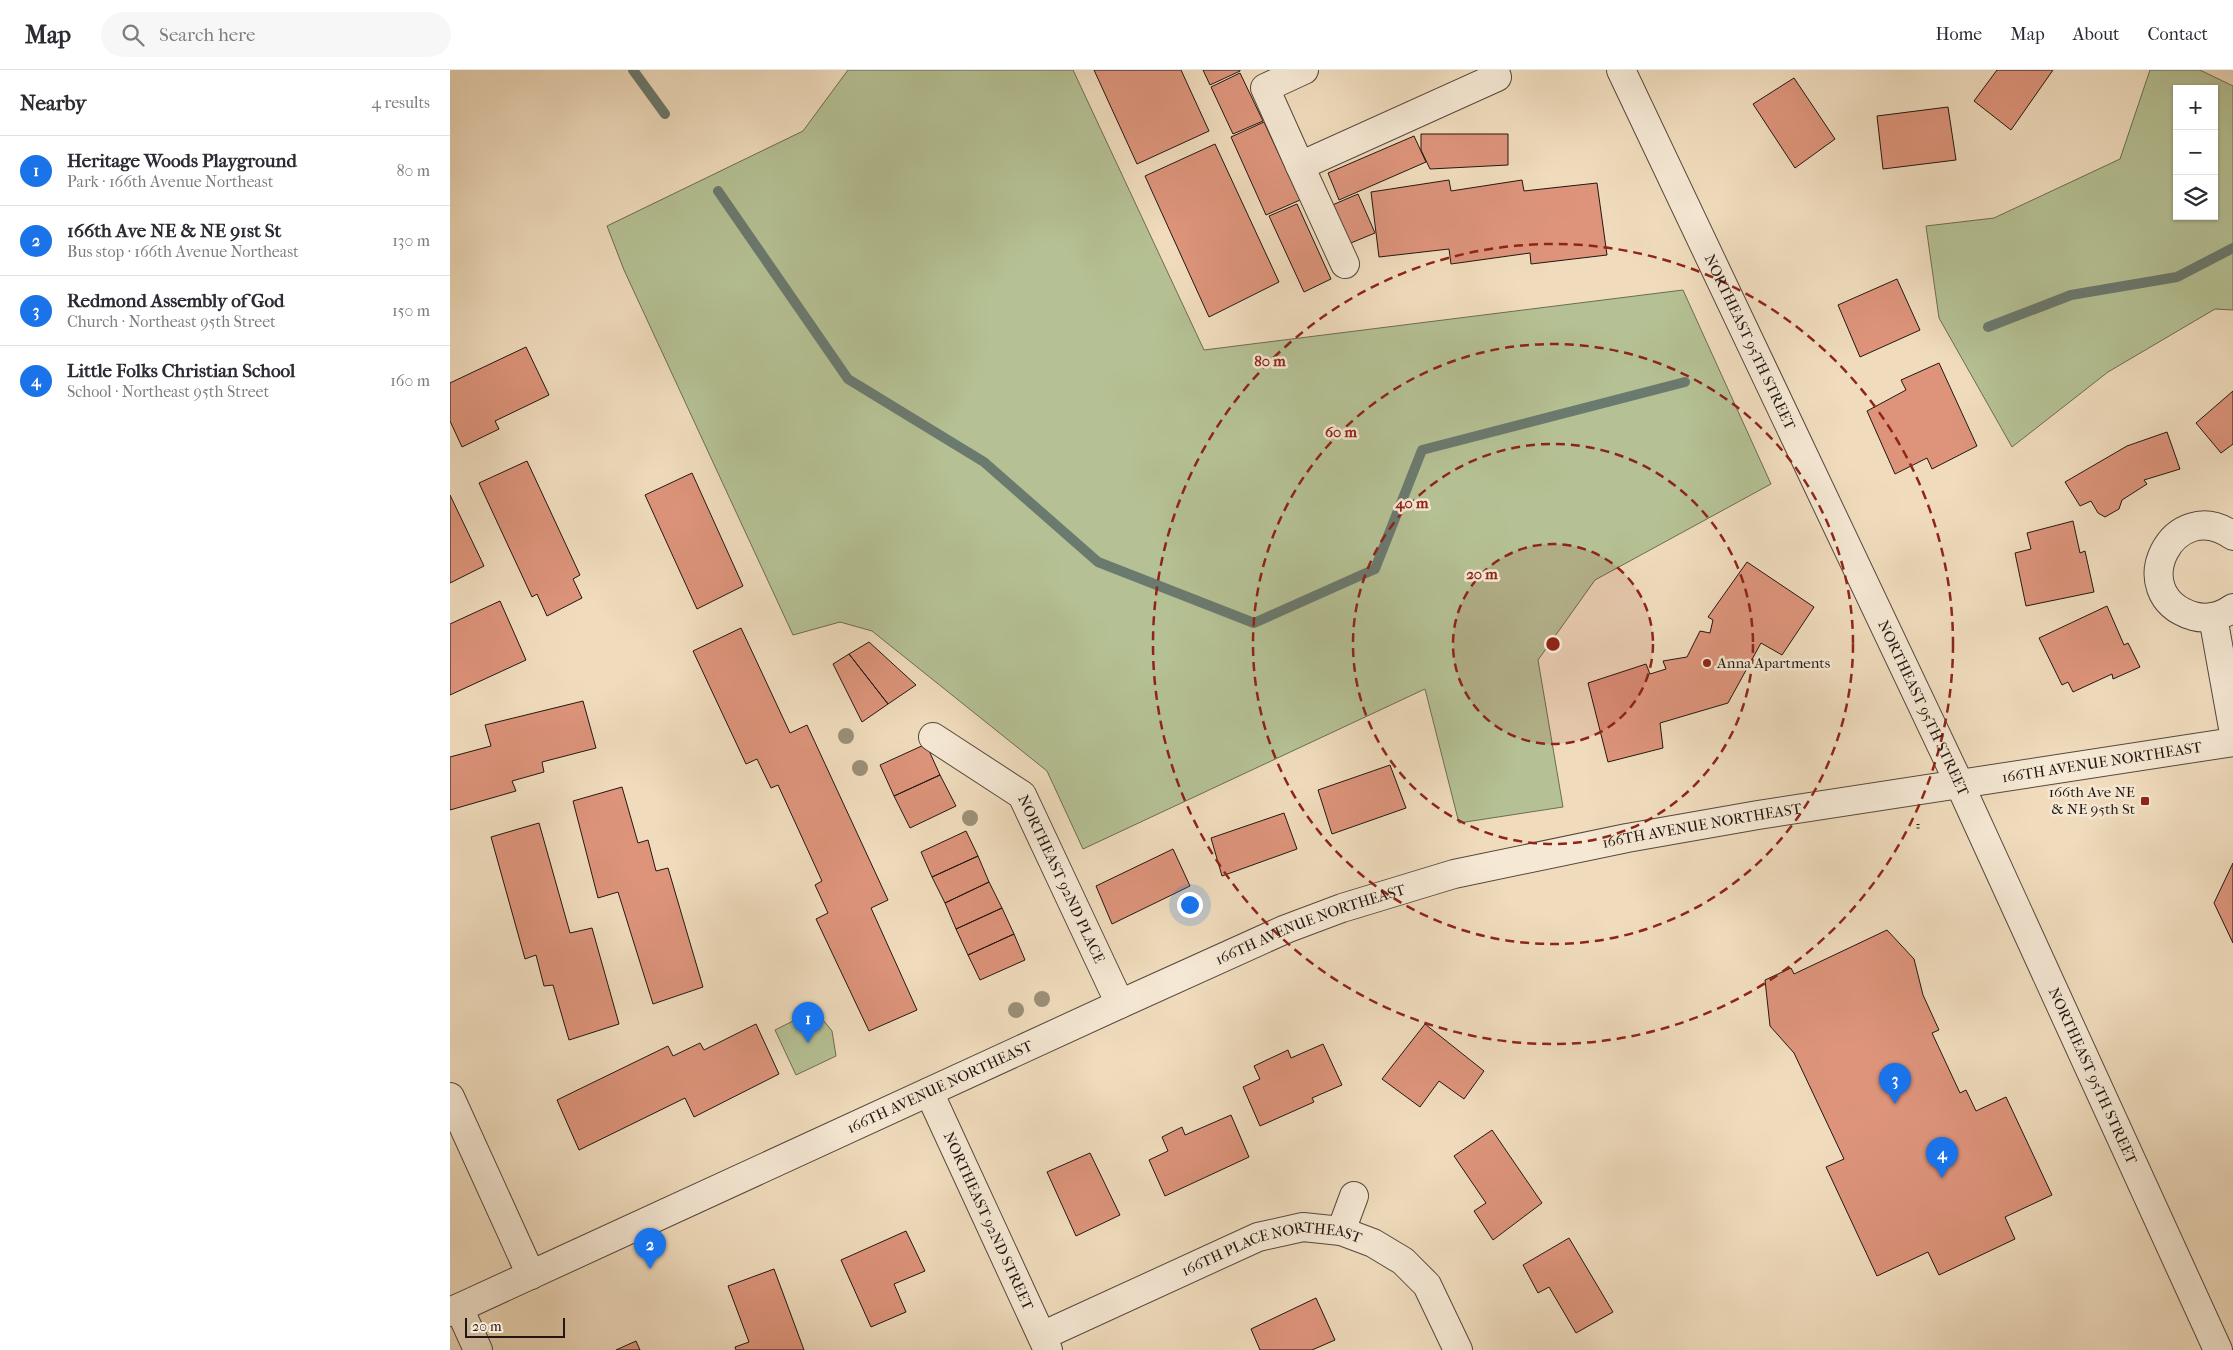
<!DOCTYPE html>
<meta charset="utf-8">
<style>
:root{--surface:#fff;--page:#f7f7f7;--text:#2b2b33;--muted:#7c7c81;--line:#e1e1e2;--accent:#1a73e8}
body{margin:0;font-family:"IM FELL French Canon",serif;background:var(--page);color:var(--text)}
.controls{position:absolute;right:15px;top:15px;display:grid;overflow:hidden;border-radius:0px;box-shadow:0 1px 4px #0004}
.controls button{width:45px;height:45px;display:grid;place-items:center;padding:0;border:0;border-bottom:1px solid var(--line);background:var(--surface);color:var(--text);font:25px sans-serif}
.scale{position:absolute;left:15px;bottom:12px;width:100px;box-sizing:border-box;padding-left:5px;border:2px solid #221711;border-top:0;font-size:14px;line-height:18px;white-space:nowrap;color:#221711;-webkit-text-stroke:4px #f5e8d4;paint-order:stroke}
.you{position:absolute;left:739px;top:834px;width:18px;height:18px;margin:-12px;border:4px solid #fff;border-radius:50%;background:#1a73e8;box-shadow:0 0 0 8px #1a73e833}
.badge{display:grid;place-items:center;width:32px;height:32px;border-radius:50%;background:var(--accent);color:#fff;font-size:16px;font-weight:700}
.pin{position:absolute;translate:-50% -41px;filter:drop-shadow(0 1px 2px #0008)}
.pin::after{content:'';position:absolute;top:26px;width:18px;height:15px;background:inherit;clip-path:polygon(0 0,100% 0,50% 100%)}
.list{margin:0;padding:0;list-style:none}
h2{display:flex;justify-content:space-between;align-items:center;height:65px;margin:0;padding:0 20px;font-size:21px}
h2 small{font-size:16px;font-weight:400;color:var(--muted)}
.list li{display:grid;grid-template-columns:32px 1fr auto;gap:15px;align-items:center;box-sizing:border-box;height:70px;padding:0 20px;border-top:1px solid var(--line)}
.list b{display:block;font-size:19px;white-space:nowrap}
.list p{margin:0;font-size:16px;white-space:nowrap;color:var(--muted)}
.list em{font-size:16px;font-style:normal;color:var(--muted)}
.icon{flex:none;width:28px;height:28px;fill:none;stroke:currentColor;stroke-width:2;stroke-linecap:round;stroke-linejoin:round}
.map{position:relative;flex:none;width:1783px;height:1280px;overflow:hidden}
header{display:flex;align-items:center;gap:30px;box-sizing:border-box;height:70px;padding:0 25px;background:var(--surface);border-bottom:1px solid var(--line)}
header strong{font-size:24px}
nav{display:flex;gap:28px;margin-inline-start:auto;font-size:18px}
.search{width:350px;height:45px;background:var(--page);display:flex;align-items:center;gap:12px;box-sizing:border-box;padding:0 18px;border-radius:28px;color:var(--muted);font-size:19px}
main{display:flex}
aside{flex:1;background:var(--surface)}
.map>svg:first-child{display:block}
.green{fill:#b5c194;stroke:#6c6c52;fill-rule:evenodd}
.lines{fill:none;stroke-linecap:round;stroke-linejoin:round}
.stream{stroke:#6b7a6f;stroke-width:10}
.building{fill:#dd947b;stroke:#221711}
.minor-casing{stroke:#56483c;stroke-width:30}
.path{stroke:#221711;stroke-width:3;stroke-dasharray:1 2.5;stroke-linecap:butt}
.minor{stroke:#f5e8d4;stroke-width:28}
.tree{fill:#9b9078}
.ring{fill:none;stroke:#8f2418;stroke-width:2.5;stroke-dasharray:9 6}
.poi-dot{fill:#8f2418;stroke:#f5e8d4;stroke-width:2}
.labels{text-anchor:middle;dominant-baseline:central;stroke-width:5;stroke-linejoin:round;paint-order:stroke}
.street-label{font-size:15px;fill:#221711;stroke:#f5e8d4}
.poi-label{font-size:15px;fill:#221711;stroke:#f5e8d4;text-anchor:start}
.centre{fill:#8f2418;stroke:#f5e8d4;stroke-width:2.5}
.ring-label{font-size:15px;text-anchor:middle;font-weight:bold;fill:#8f2418;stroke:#f5e8d4;stroke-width:5;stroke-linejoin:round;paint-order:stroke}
</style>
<header>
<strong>Map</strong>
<div class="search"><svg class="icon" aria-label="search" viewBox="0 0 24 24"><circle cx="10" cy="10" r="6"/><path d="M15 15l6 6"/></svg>Search here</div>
<nav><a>Home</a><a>Map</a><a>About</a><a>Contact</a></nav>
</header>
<main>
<aside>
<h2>Nearby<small>4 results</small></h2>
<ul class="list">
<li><span class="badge">1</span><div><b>Heritage Woods Playground</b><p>Park · 166th Avenue Northeast</p></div><em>80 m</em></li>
<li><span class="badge">2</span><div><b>166th Ave NE &amp; NE 91st St</b><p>Bus stop · 166th Avenue Northeast</p></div><em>130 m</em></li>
<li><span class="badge">3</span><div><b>Redmond Assembly of God</b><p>Church · Northeast 95th Street</p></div><em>150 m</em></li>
<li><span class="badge">4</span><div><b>Little Folks Christian School</b><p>School · Northeast 95th Street</p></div><em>160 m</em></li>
</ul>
</aside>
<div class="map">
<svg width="1783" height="1280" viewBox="0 0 1783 1280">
<rect width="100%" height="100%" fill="#f0dcbd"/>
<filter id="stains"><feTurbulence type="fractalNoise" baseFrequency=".004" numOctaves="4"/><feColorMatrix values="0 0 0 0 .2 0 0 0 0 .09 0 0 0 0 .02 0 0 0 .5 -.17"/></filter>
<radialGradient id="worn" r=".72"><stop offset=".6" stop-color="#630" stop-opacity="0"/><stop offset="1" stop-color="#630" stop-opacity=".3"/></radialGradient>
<path class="green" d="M398,0H623L754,280L1233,220L1321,414L1145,510L1088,590L1113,737L1009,753L975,619L633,779L597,701L422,561L390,552L343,565L174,200L157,156L353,61Z
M1700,0H1750L1783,16V240L1765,239L1658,302L1562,377L1489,248L1476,156L1544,148L1670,89ZM1727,19H1764V146H1727Z
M365,940L382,961L386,986L346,1005L325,960Z"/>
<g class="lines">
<path class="stream" d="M183,0L215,44
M268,121L398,309L534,392L648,492L804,553L925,499L972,380L1235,312
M1538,257L1621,225L1727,207L1783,178"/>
</g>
<path class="building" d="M644,0H731L759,61L687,94Z
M753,0H790V1L760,15Z
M1547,0H1603L1561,60L1524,31Z
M790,3L813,51L783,64L761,17Z
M1344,8L1385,69L1345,98L1303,34Z
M1498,37L1506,90L1433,99L1427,46Z
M814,52L850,130L816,145L781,67Z
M971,64H1058V95L980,99L971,80Z
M964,66L976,92L889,130L878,103Z
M765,74L829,212L759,247L695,106Z
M999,110L1001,121L1072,110L1074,121L1147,113L1157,185L1081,194L1080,183L1001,194L999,179L929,187L921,122Z
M908,124L925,163L896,175L880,136Z
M847,134L881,209L854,222L819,146Z
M1447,209L1470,260L1410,287L1388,235Z
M76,277L99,325L45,351L49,359L12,377L0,351V313Z
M1489,293L1527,376L1482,399L1477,388L1445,404L1417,341L1456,320L1451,310Z
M1783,321V374L1771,383L1746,353Z
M1717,362L1730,399L1694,410L1697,414L1672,430L1669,439L1655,447L1648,443L1641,431L1630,436L1615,412L1677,376Z
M77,391L130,505L123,509L132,528L97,546L87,524L82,527L29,413Z
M242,403L293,516L247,539L195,425Z
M0,425L34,496L0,513Z
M1623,451L1630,483L1635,481L1644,522L1576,536L1565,483L1581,479L1577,463Z
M1297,492L1364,537L1332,585L1311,573L1278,633L1210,653L1213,678L1158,692L1138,613L1196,594L1200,604L1216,599L1213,591L1237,587L1250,561L1260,563L1263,550L1258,547Z
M50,531L76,590L0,625V554Z
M1657,536L1674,575L1678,573L1690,597L1663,609L1662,604L1623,622L1618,612L1612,615L1589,568Z
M291,558L340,663L357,655L438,830L421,838L467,940L419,961L366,849L378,843L365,815L372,811L328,715L321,718L307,689L296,694L243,581Z
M419,572L466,615L438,634L399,584Z
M399,584L438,634L412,652L383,594Z
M133,631L146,678L92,692L94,702L62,711L66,721L0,740V687L41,676L35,655Z
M476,674L490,705L444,726L430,695Z
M940,695L956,738L882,764L868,720Z
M490,705L506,736L460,758L444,726Z
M172,717L188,773L198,770L206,801L218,798L253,917L203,934L168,822L148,828L123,731Z
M834,743L847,779L772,806L761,768Z
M89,753L120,863L142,858L169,954L119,970L103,915L94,916L86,885L75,889L41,767Z
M516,761L528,786L482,807L471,782Z
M723,779L740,816L662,854L646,816Z
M528,786L539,812L495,833L482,807Z
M1783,793V873L1764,833Z
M539,812L552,838L506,859L495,833Z
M552,838L564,864L518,885L506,859Z
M1437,860L1464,889L1473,925L1489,960L1482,963L1510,1023L1516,1020L1526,1041L1556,1027L1602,1125L1555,1147L1565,1169L1489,1205L1478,1182L1427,1206L1376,1097L1394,1089L1344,983L1320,956L1315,910L1341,898L1344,904Z
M564,864L575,890L530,910L518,885Z
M306,954L329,1004L244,1047L235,1028L129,1080L107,1030L218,976L223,986L250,973L254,980Z
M975,954L1034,1001L1014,1029L989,1011L970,1037L932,1009Z
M873,974L892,1015L862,1028L864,1032L810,1056L793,1017L810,1009L804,996L838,980L841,988Z
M781,1045L799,1087L715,1126L699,1090L718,1081L712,1067L732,1057L735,1065Z
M1042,1060L1092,1133L1043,1170L1024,1141L1036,1133L1004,1086Z
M640,1083L670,1145L626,1166L597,1102Z
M456,1161L475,1201L444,1214L456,1242L421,1257L391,1190Z
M1119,1168L1163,1242L1126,1263L1099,1217L1088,1223L1073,1195Z
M324,1199L354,1280H286L285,1277L299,1272L278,1216Z
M866,1228L885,1270L862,1280H810L801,1259Z
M186,1271L190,1280H166Z"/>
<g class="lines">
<defs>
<g id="minor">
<path d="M854,0L815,18L850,96L1047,7L1044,0"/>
<path id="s1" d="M1171,0L1510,715L1768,1280"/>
<path d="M850,96L895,194"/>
<path d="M1783,466C1724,423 1672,524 1743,546C1757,550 1772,546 1783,538"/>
<path d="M1763,547L1783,658"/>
<path id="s2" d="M483,667L572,725L670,934"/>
<path id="s3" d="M479,1022L598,1280"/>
<path d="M0,1027L81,1205"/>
<path d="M891,1161L904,1126"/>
<path d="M9,1238L28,1280"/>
<path id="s4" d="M0,1242L670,934L836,859L892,838L1004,804L1177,768L1308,745L1783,672"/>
<path id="s5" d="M592,1266L808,1167L853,1157L891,1161L923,1173L953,1191L977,1215L1008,1280"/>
</g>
</defs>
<use href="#minor" class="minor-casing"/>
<path class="path" d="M1468,754V760"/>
<use href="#minor" class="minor"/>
</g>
<g class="tree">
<circle cx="396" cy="666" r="8"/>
<circle cx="410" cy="698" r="8"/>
<circle cx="520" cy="748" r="8"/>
<circle cx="592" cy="929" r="8"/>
<circle cx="566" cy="940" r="8"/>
</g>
<circle cx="1103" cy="574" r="100" fill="#8f2418" fill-opacity=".12"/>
<g class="ring">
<circle cx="1103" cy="574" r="100"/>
<circle cx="1103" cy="574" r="200"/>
<circle cx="1103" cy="574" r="300"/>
<circle cx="1103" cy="574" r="400"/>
</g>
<g class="poi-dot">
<circle cx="1257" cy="593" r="5"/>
<rect x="1690" y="726" width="10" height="10" rx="2.5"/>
</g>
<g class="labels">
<g class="street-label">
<text stroke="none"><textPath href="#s1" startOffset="301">NORTHEAST 95TH STREET</textPath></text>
<text stroke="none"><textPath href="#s1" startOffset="706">NORTHEAST 95TH STREET</textPath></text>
<text stroke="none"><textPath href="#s4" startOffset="1754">166TH AVENUE NORTHEAST</textPath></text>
<text stroke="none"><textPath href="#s4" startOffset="1349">166TH AVENUE NORTHEAST</textPath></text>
<text stroke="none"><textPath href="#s2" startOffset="199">NORTHEAST 92ND PLACE</textPath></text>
<text stroke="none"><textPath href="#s4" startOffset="944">166TH AVENUE NORTHEAST</textPath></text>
<text stroke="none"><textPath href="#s1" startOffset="1111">NORTHEAST 95TH STREET</textPath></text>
<text stroke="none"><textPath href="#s4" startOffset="539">166TH AVENUE NORTHEAST</textPath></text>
<text stroke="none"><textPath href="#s3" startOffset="142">NORTHEAST 92ND STREET</textPath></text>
<text stroke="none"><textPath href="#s5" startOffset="249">166TH PLACE NORTHEAST</textPath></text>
</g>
<g class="poi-label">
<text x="1267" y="593">Anna Apartments</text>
<text x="1685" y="722" text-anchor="end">166th Ave NE<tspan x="1685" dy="17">&amp; NE 95th St</tspan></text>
</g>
</g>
<circle cx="1103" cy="574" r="8" class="centre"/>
<g class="ring-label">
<text x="820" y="296">80 m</text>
<text x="891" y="367">60 m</text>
<text x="962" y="438">40 m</text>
<text x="1032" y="509">20 m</text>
</g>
<rect width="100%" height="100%" filter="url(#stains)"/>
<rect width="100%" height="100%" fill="url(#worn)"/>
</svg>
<div class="controls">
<button>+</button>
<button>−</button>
<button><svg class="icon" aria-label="layers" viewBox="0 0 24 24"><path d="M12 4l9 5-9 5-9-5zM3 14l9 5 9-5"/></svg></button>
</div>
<div class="scale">20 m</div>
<div class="you"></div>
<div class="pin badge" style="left:358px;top:973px">1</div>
<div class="pin badge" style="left:200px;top:1199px">2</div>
<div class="pin badge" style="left:1445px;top:1034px">3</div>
<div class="pin badge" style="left:1492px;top:1108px">4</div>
</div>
</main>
